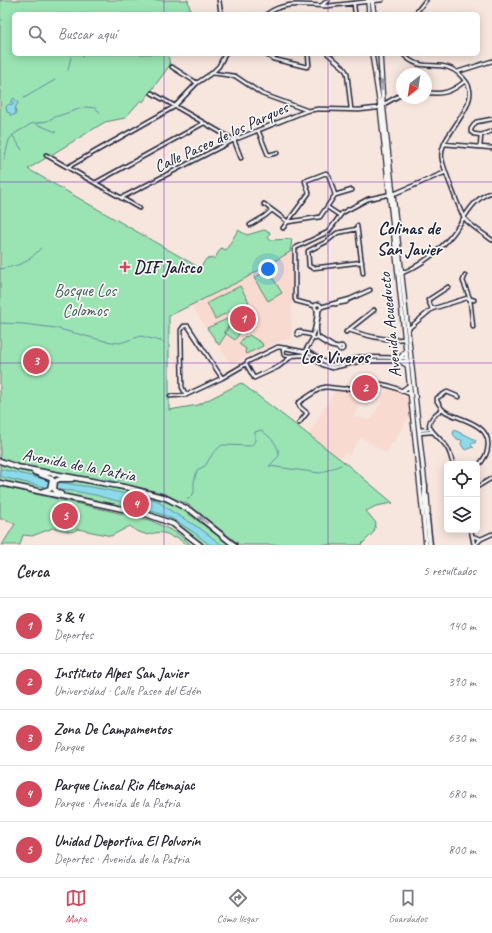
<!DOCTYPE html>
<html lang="es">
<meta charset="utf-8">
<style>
:root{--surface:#fff;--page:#f2f2f3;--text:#2b2b33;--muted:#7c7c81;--line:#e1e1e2;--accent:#d1495b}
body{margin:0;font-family:Caveat,sans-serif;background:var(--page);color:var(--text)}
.controls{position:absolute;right:12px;bottom:12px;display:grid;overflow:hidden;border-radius:6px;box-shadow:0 2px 10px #0003}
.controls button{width:36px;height:36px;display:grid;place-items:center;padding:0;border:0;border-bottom:1px solid var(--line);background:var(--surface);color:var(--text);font:20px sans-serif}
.compass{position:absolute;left:396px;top:68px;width:36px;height:36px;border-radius:50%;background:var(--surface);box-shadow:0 2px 10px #0003;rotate:210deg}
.you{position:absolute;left:268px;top:269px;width:14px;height:14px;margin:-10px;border:3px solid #fff;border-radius:50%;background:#1a73e8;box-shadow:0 0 0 6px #1a73e833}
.badge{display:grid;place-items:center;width:26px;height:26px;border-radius:50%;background:var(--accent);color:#fff;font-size:13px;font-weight:700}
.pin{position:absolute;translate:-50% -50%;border:2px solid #fff;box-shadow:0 1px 4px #0006}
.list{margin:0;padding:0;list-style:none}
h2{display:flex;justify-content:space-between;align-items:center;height:52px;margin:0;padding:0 16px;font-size:17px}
h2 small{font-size:13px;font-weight:400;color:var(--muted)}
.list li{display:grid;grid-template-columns:26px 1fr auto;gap:12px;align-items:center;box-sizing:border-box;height:56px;padding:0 16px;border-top:1px solid var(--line)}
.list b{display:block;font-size:15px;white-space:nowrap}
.list p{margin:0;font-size:13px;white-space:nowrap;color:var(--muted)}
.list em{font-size:13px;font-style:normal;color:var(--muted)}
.icon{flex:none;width:22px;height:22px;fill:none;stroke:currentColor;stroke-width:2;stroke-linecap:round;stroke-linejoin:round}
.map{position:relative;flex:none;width:492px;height:545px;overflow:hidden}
.search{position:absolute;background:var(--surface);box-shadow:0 2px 10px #0003;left:12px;right:12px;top:12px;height:44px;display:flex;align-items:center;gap:10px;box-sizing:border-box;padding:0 14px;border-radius:6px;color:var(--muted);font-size:15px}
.sheet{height:332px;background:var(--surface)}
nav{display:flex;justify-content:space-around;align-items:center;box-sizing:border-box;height:56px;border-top:1px solid var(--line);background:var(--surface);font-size:11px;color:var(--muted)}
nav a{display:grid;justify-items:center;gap:2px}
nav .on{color:var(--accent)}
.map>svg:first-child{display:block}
.built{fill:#f8dad0}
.green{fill:#9ae3b2;stroke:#5e8276}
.water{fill:#8cdaea;stroke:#6290a4}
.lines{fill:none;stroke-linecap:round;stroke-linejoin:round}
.stream{stroke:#6290a4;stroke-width:1}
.minor-casing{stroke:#22223b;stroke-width:5.5}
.secondary-casing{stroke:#22223b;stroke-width:6}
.primary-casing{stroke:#22223b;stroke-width:7}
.minor{stroke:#f6f6f2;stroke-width:2.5}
.secondary{stroke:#f6f6f2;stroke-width:3.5}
.primary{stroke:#f6f6f2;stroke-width:4}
.oneway{fill:#9797a0}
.grid{fill:none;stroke:#7b2cbf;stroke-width:1;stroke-opacity:0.55}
.poi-dot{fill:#d1495b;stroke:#f6f6f2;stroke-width:1.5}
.labels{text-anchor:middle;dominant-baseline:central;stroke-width:3.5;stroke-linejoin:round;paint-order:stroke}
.street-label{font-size:17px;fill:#22223b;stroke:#f6f6f2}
.poi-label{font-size:17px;font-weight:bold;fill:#22223b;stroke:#f6f6f2;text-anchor:start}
.park-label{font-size:17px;fill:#465c5f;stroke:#f6f6f2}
.neighbourhood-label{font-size:18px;font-weight:bold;fill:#22223b;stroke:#f6f6f2}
</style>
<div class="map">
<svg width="492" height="545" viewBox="0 0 492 545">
<rect width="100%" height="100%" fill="#f7e6de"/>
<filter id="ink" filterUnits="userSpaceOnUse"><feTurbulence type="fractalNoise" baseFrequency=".025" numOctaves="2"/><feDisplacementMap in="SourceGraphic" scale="8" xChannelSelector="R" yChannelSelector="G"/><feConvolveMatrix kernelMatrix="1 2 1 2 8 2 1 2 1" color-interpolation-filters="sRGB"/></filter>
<g filter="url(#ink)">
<path class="built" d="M290,252H293L291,340H283L231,364L191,305Z
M368,387L353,417L371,420L389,388L409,398L410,416L386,453L361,437L349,455L344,453L340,459L308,436L335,391L340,392Z"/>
<path class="green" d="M0,0H188L191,14H14V54H170L168,55L170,65L143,102L141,100L125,118L105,122L28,169L200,268L206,259L215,258L221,248L226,250L238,230L247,235L264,230L270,232L268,238L270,240L292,239L290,252L244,279L169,316V410L198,405L241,383L344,462L393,503L376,506L366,511L376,523L374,532L361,545H240L189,505L165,494L147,489L31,468L7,461L0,458Z
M268,270L282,293L268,301L254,278Z
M240,286L249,302L215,319L207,303Z
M241,311L252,319L245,328L235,320Z
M227,319L231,322L224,332L226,334L219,345L207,328Z
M231,324L241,331L235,340L225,333Z
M249,335L262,343L263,346L246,354L245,352L246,349L239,344L245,336L247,337Z
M0,465L146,493L182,509L230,545H201L168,521L52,492L35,490L0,482Z
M0,486L150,520L177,533L189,543L190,545H186L177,537L173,538C168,532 156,531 148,535L136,531L130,526L111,536L78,529L72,532L53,528L32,536L23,535L20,545H2L15,524L5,519H0Z"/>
<path class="water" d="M14,98L18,103L15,108L16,113L15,115H10V113L7,112L6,107L9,104L13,105V102H10Z
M454,430L461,433L462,435L464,434L476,440L475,443H473L471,445L474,448L472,447L467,450L464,449L461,444L462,440L457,439L453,434Z
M0,469L57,482L97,488L156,500L171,511L201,529L222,545H210L192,531L169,517L140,507L95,495L74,491L57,490L6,478L0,476Z"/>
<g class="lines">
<path class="stream" d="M0,2L2,0
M0,19L2,20
M80,54L83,57
M68,70L71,57
M24,98L55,80
M36,124L56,132
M13,136L22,150
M4,160L9,140L14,134L31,124L47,121L55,117L85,107L95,108L100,112
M0,269C21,265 26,264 41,248
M0,323L24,324L55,328L105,341L120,343L141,336L164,342
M105,479L117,482L127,476
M184,503L194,493V482L197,470L205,466L213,453L222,445L251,446L255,441V432L261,430C270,437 279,444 279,456L269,466L320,473L341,465"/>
<defs>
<path id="minor" d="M219,0L221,14
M354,4L355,14
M321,6L328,0
M267,14C286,0 305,6 327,6L382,0
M415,14L426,0
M265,54L273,59L307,67L309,65L308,54
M328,54L343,67L347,73L351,109
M403,54C422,76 443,55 462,77C465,80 468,84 469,87C476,103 449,131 444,144C442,149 441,155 442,159C443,167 461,214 465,219C473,228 483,233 492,240
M172,67L197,83
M457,72L492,61
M212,73L235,76L262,94L306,110
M426,92C442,96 453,91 465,81
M152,93L234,140L241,158
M258,130L268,155L277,153
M481,135L474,134L471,132V129L476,122L492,119
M444,144L492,148
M480,147L481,135L492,131
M46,155L139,208
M68,167L174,107L197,83L212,73L219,66L225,54
M95,183L204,123
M121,198L234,140L306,111L318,109L359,110L377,108L402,94
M264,204L288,222L320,217L335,195L352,190
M327,207L339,215
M250,225L265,216L272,210
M357,226L363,273
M283,228L309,193L305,181L326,173L329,176L335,195
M357,229L337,233L326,242L308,251L309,266L313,268L362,262
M400,274C420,266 439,251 452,235C464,220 472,198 492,192
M465,276L463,281L470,299L473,327
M315 307a3 3 0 1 1 6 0a3 3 0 1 1-6 0Z
M335,304L346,302L348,300
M315,306L296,301L295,299V248L328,232L342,213L368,199L396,193L446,172
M321,307L350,299L370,290
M432,309L428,300L448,287
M317,310C317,317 315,330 312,336L315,339L318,337C314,326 319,321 319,310
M408,329L432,309L467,298L474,300
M349,330C366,336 387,341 405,339
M297 333a2 2 0 1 1 4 0a2 2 0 1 1-4 0Z
M346,332L374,310
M302,333L312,335
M318,337L333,346
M317,338L330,346L339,348
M339 348a2 2 0 1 1 4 0a2 2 0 1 1-4 0Z
M285,348L278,347L247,362L246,364L254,378L278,367L291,357
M304,353L313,338
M407,358L360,357L332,365L325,362L310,353L285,348L283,350L284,355L289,356L302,355L309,356L323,365L332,368L361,361H411
M186,395L182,387L181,330L184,326H188L222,378
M170,396L186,395L222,378L246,364
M459,397L447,392L437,398V401L442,409L446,412C461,420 489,424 488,445C488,454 483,461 477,467
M442,409C418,427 433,429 446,446C450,451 451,458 453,464
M299,423L307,413L300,407L298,403L321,388L326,387L344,389L376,383L390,386L410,394
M419,430L430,429
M419,433L432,432
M477,487L492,478
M471,530L474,545
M472,536L481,539
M475,545L481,539L492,534"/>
<path id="secondary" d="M368,0L369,14
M372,0L374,14
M372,54L380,106L397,264L426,545
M380,54L383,104L425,486
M400,358L406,351
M400,361L408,366
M402,391L410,385
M427,496L428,514"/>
<path id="primary" d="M0,461L17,467L129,488L166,498L193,512L234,545
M34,472L52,479L50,489L43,491
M0,483L146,514L173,524L200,545
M425,485V501L430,545
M61,494L58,493L54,489L55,481L60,479H72"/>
</defs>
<use href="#minor" class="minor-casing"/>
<use href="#secondary" class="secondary-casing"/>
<use href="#primary" class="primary-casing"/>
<use href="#minor" class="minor"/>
<use href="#secondary" class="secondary"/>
<use href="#primary" class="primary"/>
</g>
<defs><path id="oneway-solid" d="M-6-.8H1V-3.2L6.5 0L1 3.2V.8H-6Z"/></defs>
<g class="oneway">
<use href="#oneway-solid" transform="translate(382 85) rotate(-92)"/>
<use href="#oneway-solid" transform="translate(203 520) rotate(-142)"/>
</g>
</g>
<path class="grid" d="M164,0V14M328,0V14M164,54V545M328,54V545M0,182H492M0,363H492"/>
<path class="poi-dot" d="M123 261h4v4h4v4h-4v4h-4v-4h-4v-4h4z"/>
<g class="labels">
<g class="street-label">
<text transform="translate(221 137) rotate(-25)">Calle Paseo de los Parques</text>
<text transform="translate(390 325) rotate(-96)">Avenida Acueducto</text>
<text transform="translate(79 465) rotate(11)">Avenida de la Patria</text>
</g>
<g class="poi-label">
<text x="134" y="267">DIF Jalisco</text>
</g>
<g class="park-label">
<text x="85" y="290">Bosque Los<tspan x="85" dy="20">Colomos</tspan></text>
</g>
<g class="neighbourhood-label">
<text x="409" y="228">Colinas de<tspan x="409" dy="21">San Javier</tspan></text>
<text x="335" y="357">Los Viveros</text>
</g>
</g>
</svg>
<div class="controls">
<button><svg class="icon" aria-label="locate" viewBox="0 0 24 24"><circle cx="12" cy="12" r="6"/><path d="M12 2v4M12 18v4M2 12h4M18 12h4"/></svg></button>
<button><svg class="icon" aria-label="layers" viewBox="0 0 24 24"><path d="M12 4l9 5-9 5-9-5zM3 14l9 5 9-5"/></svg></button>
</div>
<svg class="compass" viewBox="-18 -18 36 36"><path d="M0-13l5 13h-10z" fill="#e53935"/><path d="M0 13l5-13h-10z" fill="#7c7c81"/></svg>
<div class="you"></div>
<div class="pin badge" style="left:243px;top:319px">1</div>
<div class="pin badge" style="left:365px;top:388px">2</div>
<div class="pin badge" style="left:36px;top:361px">3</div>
<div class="pin badge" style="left:136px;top:504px">4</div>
<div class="pin badge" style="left:65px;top:516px">5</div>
<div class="search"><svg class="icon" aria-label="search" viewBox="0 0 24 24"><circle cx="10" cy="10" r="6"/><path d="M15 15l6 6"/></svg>Buscar aquí</div>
</div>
<section class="sheet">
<h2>Cerca<small>5 resultados</small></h2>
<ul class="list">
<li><span class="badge">1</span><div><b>3 &amp; 4</b><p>Deportes</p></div><em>140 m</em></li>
<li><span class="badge">2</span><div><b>Instituto Alpes San Javier</b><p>Universidad · Calle Paseo del Edén</p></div><em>390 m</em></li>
<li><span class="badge">3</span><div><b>Zona De Campamentos</b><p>Parque</p></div><em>630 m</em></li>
<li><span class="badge">4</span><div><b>Parque Lineal Rio Atemajac</b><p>Parque · Avenida de la Patria</p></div><em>680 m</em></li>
<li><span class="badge">5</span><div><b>Unidad Deportiva El Polvorín</b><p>Deportes · Avenida de la Patria</p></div><em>800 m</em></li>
</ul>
</section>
<nav>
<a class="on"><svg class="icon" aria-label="map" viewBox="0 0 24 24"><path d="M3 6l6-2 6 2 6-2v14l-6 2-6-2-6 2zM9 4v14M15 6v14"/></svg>Mapa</a>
<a><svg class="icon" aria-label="directions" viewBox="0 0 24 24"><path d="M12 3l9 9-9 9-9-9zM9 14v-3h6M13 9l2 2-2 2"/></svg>Cómo llegar</a>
<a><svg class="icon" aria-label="saved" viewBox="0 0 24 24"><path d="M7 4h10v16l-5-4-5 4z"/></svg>Guardados</a>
</nav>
